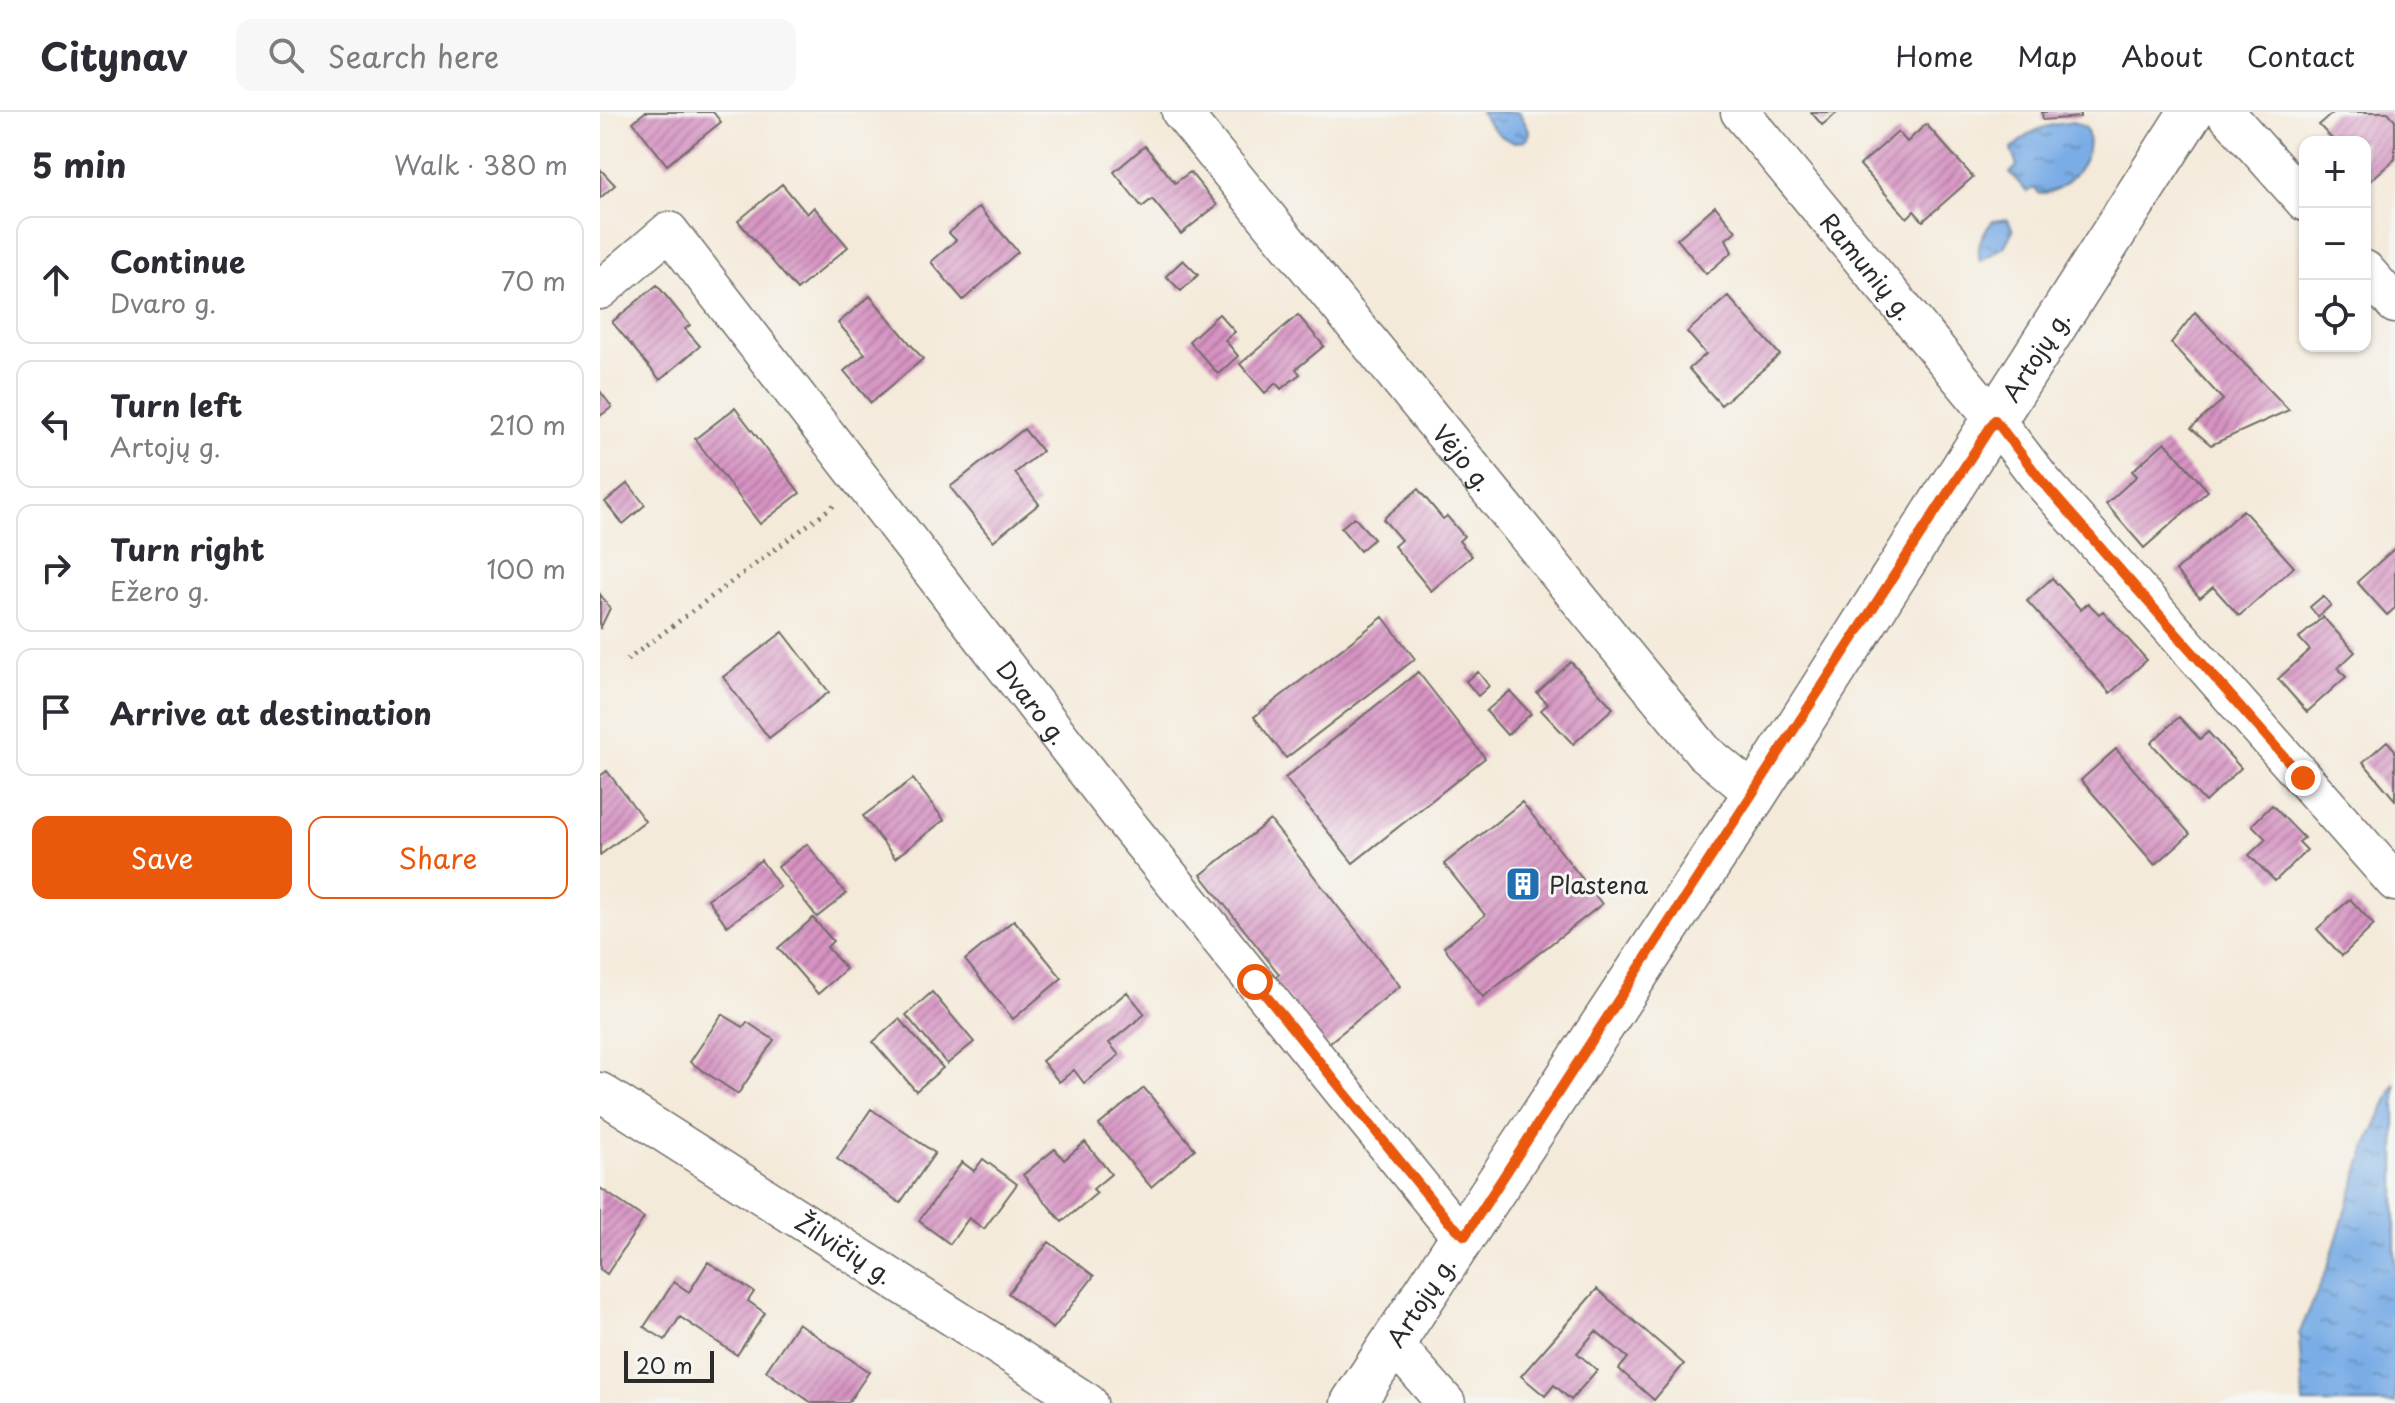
<!DOCTYPE html>
<meta charset="utf-8">
<style>
:root{--surface:#fff;--page:#f7f7f7;--text:#2b2b33;--muted:#7c7c81;--line:#e1e1e2;--accent:#ea580c}
body{margin:0;font-family:"Playpen Sans",sans-serif;background:var(--page);color:var(--text)}
.controls{position:absolute;right:24px;top:24px;display:grid;overflow:hidden;border-radius:16px;box-shadow:0 2px 6px #0004}
.controls button{width:72px;height:72px;display:grid;place-items:center;padding:0;border:0;border-bottom:2px solid var(--line);background:var(--surface);color:var(--text);font:40px sans-serif}
.scale{position:absolute;left:24px;bottom:20px;width:90px;box-sizing:border-box;padding-left:8px;border:4px solid #2b2b2b;border-top:0;font-size:22px;line-height:28px;white-space:nowrap;color:#2b2b2b;-webkit-text-stroke:6px #f6f6f2;paint-order:stroke}
.stop{position:absolute;width:24px;height:24px;margin:-18px;border:6px solid #ea580c;border-radius:50%;background:#fff}
.stop.end{background:#ea580c;border-color:#fff;box-shadow:0 2px 8px #0008}
.list{margin:0;padding:0;list-style:none}
h2{display:flex;justify-content:space-between;align-items:center;height:104px;margin:0;padding:0 32px;font-size:34px}
h2 small{font-size:26px;font-weight:400;color:var(--muted)}
.list li{display:grid;grid-template-columns:52px 1fr auto;gap:24px;align-items:center;box-sizing:border-box;height:128px;margin:0 16px 16px;padding:0 16px;border:2px solid var(--line);border-radius:16px}
.list b{display:block;font-size:30px;white-space:nowrap}
.list p{margin:0;font-size:26px;white-space:nowrap;color:var(--muted)}
.list em{font-size:26px;font-style:normal;color:var(--muted)}
.actions{display:flex;gap:16px;padding:24px 32px}
.actions a{flex:1;padding:18px 0;border:2px solid var(--accent);border-radius:16px;text-align:center;font-size:28px;color:var(--accent)}
.actions .main{background:var(--accent);color:#fff}
.icon{flex:none;width:44px;height:44px;fill:none;stroke:currentColor;stroke-width:2;stroke-linecap:round;stroke-linejoin:round}
.map{position:relative;flex:none;width:1795px;height:1291px;overflow:hidden}
header{display:flex;align-items:center;gap:48px;box-sizing:border-box;height:112px;padding:0 40px;background:var(--surface);border-bottom:2px solid var(--line)}
header strong{font-size:38px}
nav{display:flex;gap:44px;margin-inline-start:auto;font-size:28px}
.search{width:560px;height:72px;background:var(--page);display:flex;align-items:center;gap:20px;box-sizing:border-box;padding:0 28px;border-radius:16px;color:var(--muted);font-size:30px}
main{display:flex}
aside{flex:1;background:var(--surface)}
.map>svg:first-child{display:block}
.water{fill:url(#water-ripples);stroke:#526c88;stroke-width:2}
.building{fill:url(#building-hatch)}
.lines{fill:none;stroke-linecap:round;stroke-linejoin:round}
.minor-casing{stroke:#716e68;stroke-width:41}
.major-casing{stroke:#716e68;stroke-width:47}
.path{stroke:#716e68;stroke-width:5;stroke-dasharray:2 6;stroke-linecap:butt}
.minor{stroke:#fff;stroke-width:38}
.major{stroke:#fff;stroke-width:44}
.route{stroke:#ea580c;stroke-width:10}
.labels{text-anchor:middle;dominant-baseline:central;stroke-width:6;stroke-linejoin:round;paint-order:stroke}
.street-label{font-size:24px;fill:#2b2b2b;stroke:#f6f6f2}
.poi-label{font-size:24px;fill:#2b2b2b;stroke:#f6f6f2;text-anchor:start}
</style>
<header>
<strong>Citynav</strong>
<div class="search"><svg class="icon" aria-label="search" viewBox="0 0 24 24"><circle cx="10" cy="10" r="6"/><path d="M15 15l6 6"/></svg>Search here</div>
<nav><a>Home</a><a>Map</a><a>About</a><a>Contact</a></nav>
</header>
<main>
<aside>
<h2>5 min<small>Walk · 380 m</small></h2>
<ul class="list">
<li><svg class="icon" aria-label="ahead" viewBox="0 0 24 24"><path d="M12 20V5M6 11l6-6 6 6"/></svg><div><b>Continue</b><p>Dvaro g.</p></div><em>70 m</em></li>
<li><svg class="icon" aria-label="left" viewBox="0 0 24 24"><path d="M17 20v-9H6M10 6l-5 5 5 5"/></svg><div><b>Turn left</b><p>Artojų g.</p></div><em>210 m</em></li>
<li><svg class="icon" aria-label="right" viewBox="0 0 24 24"><path d="M7 20v-9h11M14 6l5 5-5 5"/></svg><div><b>Turn right</b><p>Ežero g.</p></div><em>100 m</em></li>
<li><svg class="icon" aria-label="arrive" viewBox="0 0 24 24"><path d="M6 21V4h12l-3 4 3 4H6"/></svg><div><b>Arrive at destination</b></div></li>
</ul>
<div class="actions"><a class="main">Save</a><a>Share</a></div>
</aside>
<div class="map">
<svg width="1795" height="1291" viewBox="0 0 1795 1291">
<defs>
<pattern id="water-ripples" width="26" height="14" patternUnits="userSpaceOnUse" patternTransform="scale(2)"><rect width="26" height="14" fill="#7aade6"/><path d="M2 4q2-2 4 0t4 0M15 11q2-2 4 0t4 0" fill="none" stroke="#648dbb"/></pattern>
<pattern id="building-hatch" width="6" height="6" patternUnits="userSpaceOnUse" patternTransform="scale(2)"><rect width="6" height="6" fill="#d693c2"/><path d="M-1 1l2-2M0 6l6-6M5 7l2-2" fill="none" stroke="#ae789e"/></pattern>
</defs>
<rect width="100%" height="100%" fill="#f6f6f2"/>
<filter id="ink" filterUnits="userSpaceOnUse"><feTurbulence type="fractalNoise" baseFrequency=".0125" numOctaves="2"/><feDisplacementMap in="SourceGraphic" scale="16" xChannelSelector="R" yChannelSelector="G"/><feConvolveMatrix kernelMatrix="1 2 1 2 8 2 1 2 1" color-interpolation-filters="sRGB"/></filter>
<filter id="wash" filterUnits="userSpaceOnUse"><feTurbulence type="fractalNoise" baseFrequency=".006" numOctaves="4" result="noise"/><feDisplacementMap in="SourceGraphic" scale="32" xChannelSelector="R" yChannelSelector="G"/><feGaussianBlur stdDeviation="1.8" result="paint"/><feColorMatrix in="noise" values="0 0 0 0 0 0 0 0 0 0 0 0 0 0 0 0 0 1.4 0 .05"/><feComposite in="paint" operator="in"/></filter>
<g filter="url(#wash)">
<rect width="100%" height="100%" fill="#f4eada"/>
<path class="water" d="M881,0H919L929,18L928,27C909,38 890,16 881,0Z
M1473,10L1486,16C1498,44 1468,80 1439,82L1434,76L1427,80L1410,61L1417,54L1411,38C1430,17 1445,13 1473,10Z
M1407,107L1413,118L1404,135L1380,149C1376,132 1382,122 1393,109Z
M1795,971V1291H1703L1699,1222L1727,1157L1767,1033Z"/>
<g id="blocks">
<path class="building" d="M45,0H113L121,10L67,53L33,10Z
M1211,0H1238L1222,13Z
M1442,0H1480V5L1443,8Z
M1734,0H1788L1795,8V47L1770,69L1765,64V30H1735L1719,13Z
M1326,12L1373,65L1323,109L1314,99L1307,106L1260,53L1298,20L1307,30Z
M545,34L575,71L590,60L617,93L581,122L552,87L542,95L514,60Z
M0,57L15,73L0,86Z
M182,72L207,102L214,95L248,135L197,178L138,109Z
M1115,94L1136,119L1126,127L1132,140L1106,162L1077,127Z
M379,95L418,140L363,188L331,150L356,128L349,121Z
M583,148L598,163L581,179L566,164Z
M57,173L90,213L85,217L100,234L60,268L12,210Z
M270,184L323,247L271,291L244,259L265,242L238,211Z
M1128,184L1180,243L1121,293L1089,257L1106,242L1087,220Z
M1595,200L1689,298L1611,333L1591,316L1623,288L1571,231Z
M619,202L635,220L625,228L638,244L618,262L589,229Z
M698,203L724,234L696,257L700,262L681,277L676,271L665,281L640,252Z
M0,279L12,295L0,304Z
M135,296L200,381L160,412L95,327Z
M424,317L442,339L415,361L439,392L393,429L350,375Z
M1565,330L1608,379L1544,436L1506,392L1537,364L1532,359Z
M28,371L45,393L23,412L5,390Z
M818,377L843,407L847,404L864,424L859,429L872,444L831,479L794,434L801,428L783,407Z
M1643,398L1694,455L1639,504L1613,475L1600,486L1576,459Z
M754,405L774,427L760,439L741,416Z
M1795,436V496L1787,503L1757,470Z
M1452,466L1481,498L1488,491L1499,502L1503,499L1547,548L1510,581L1427,489Z
M0,482L10,496L0,517Z
M1723,484L1731,493L1718,505L1710,495Z
M783,505L815,547L686,646L654,605Z
M1723,505L1755,540L1738,556L1746,565L1707,600L1678,567L1710,538L1699,526Z
M183,520L229,580L169,626L123,565Z
M971,550L1013,596L973,632L941,598L948,592L937,581Z
M818,560L885,646L753,751L685,666Z
M878,560L889,574L878,584L866,569Z
M910,579L931,602L907,623L886,599Z
M1579,605L1600,627L1608,620L1641,656L1605,690L1551,631Z
M1787,629L1795,638V688L1763,650Z
M1516,637L1590,722L1555,753L1481,668Z
M7,659L45,709L0,743V664Z
M313,667L344,708L295,746L263,704Z
M922,690L1002,792L883,885L844,835L885,803L844,752Z
M1672,693L1704,726L1699,730L1707,738L1675,769L1649,743L1666,727L1652,713Z
M670,708L800,874L725,934L673,867L679,862L601,763Z
M207,732L246,782L217,805L178,755Z
M161,748L180,775L127,814L108,787Z
M1750,787L1774,813L1742,844L1717,817Z
M213,806L233,829L227,835L246,857L218,882L178,836Z
M414,808L462,866L413,907L365,848Z
M332,880L374,930L347,952L306,903Z
M527,880L545,902L509,931L519,943L484,971L474,958L459,970L442,949Z
M122,902L143,915L147,910L174,928L138,982L90,950Z
M299,907L343,956L316,979L273,930Z
M544,976L595,1037L551,1075L499,1013Z
M271,997L335,1041L300,1091L237,1047Z
M485,1030L511,1062L493,1077L497,1081L462,1110L423,1063L455,1037L464,1048Z
M383,1047L417,1072L384,1117L369,1106L350,1132L319,1109L362,1050L374,1059Z
M0,1076L44,1106L7,1162L0,1157Z
M449,1130L494,1164L453,1217L408,1181Z
M108,1150L154,1180L148,1189L165,1201L137,1243L80,1205L65,1228L44,1215L74,1170L89,1180Z
M997,1177L1084,1252L1054,1288L1019,1257L1028,1246L996,1219L977,1241L997,1258L971,1288L954,1273L945,1284L921,1264Z
M198,1211L269,1260L248,1291H212L166,1259Z"/>
</g>
</g>
<g filter="url(#ink)">
<use href="#blocks" fill-opacity="0" stroke="#716e68" stroke-width="2"/>
<g class="lines">
<defs>
<g id="minor">
<path id="s1" d="M581,0L1104,640L1155,682"/>
<path id="s2" d="M1140,0L1395,308L1441,368L1795,770"/>
<path d="M1625,0L1705,90"/>
<path d="M1765,158L1795,192"/>
<path id="s3" d="M0,178L69,119L527,712L849,1110L865,1124"/>
<path id="s4" d="M0,980L488,1291"/>
<path d="M793,1231L846,1291"/>
</g>
<g id="major">
<path id="s5" d="M753,1291L1155,682L1591,0"/>
</g>
</defs>
<use href="#minor" class="minor-casing"/>
<use href="#major" class="major-casing"/>
<path class="path" d="M27,548L237,391"/>
<use href="#minor" class="minor"/>
<use href="#major" class="major"/>
</g>
</g>
<g class="lines" filter="url(#ink)">
<path class="route" d="M655,870L849,1110L865,1124L1395,308L1441,368L1703,666"/>
</g>
<defs>
<symbol id="building-square" viewBox="-11 -11 22 22"><rect x="-9" y="-9" width="18" height="18" rx="4" fill="#1f6fb2" stroke="#f6f6f2"/><path d="M-4-6H4V6H1V3H-1V6H-4ZM-2.5-4.3h1.7v1.8h-1.7ZM.8-4.3h1.7v1.8H.8ZM-2.5-1h1.7V.8h-1.7ZM.8-1h1.7V.8H.8Z" fill="#fff"/></symbol>
</defs>
<g fill-rule="evenodd">
<use href="#building-square" x="903" y="752" width="40" height="40"/>
</g>
<g class="labels">
<g class="street-label">
<text stroke="none"><textPath href="#s2" startOffset="200">Ramunių g.</textPath></text>
<text stroke="none"><textPath href="#s5" startOffset="1250">Artojų g.</textPath></text>
<text stroke="none"><textPath href="#s1" startOffset="446">Vėjo g.</textPath></text>
<text stroke="none"><textPath href="#s3" startOffset="686">Dvaro g.</textPath></text>
<text stroke="none"><textPath href="#s4" startOffset="290">Žilvičių g.</textPath></text>
<text stroke="none"><textPath href="#s5" startOffset="122">Artojų g.</textPath></text>
</g>
<g class="poi-label">
<text x="949" y="772">Plastena</text>
</g>
</g>
</svg>
<div class="controls">
<button>+</button>
<button>−</button>
<button><svg class="icon" aria-label="locate" viewBox="0 0 24 24"><circle cx="12" cy="12" r="6"/><path d="M12 2v4M12 18v4M2 12h4M18 12h4"/></svg></button>
</div>
<div class="scale">20 m</div>
<div class="stop" style="left:655px;top:870px"></div>
<div class="stop end" style="left:1703px;top:666px"></div>
</div>
</main>
